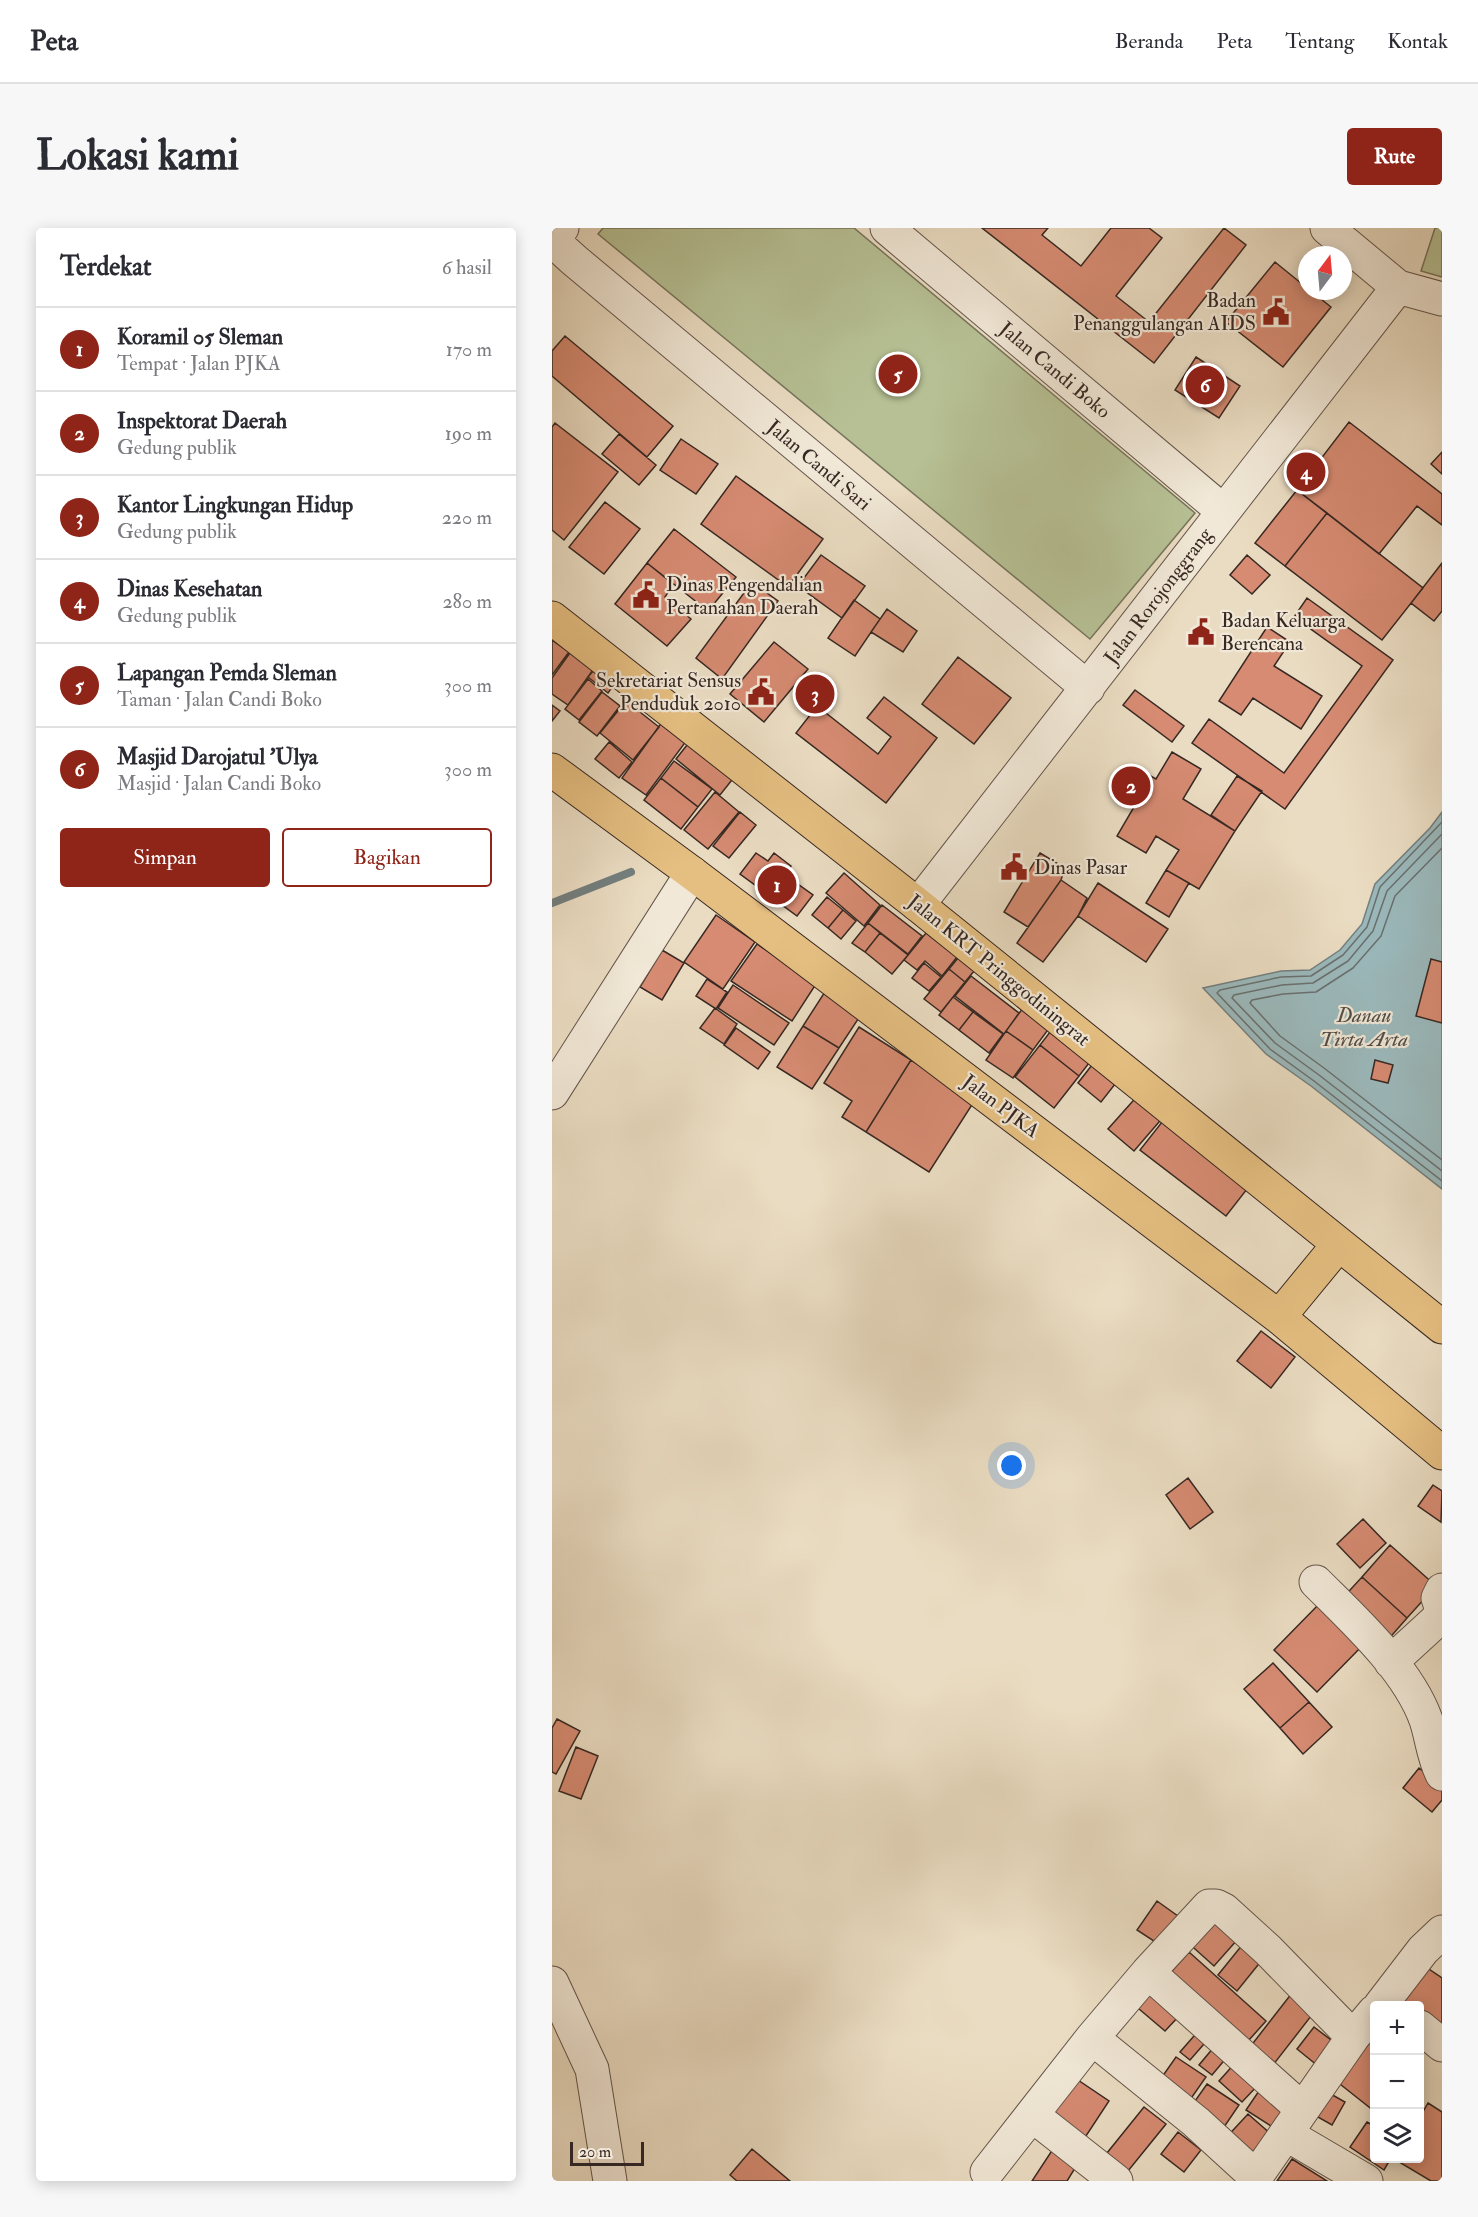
<!DOCTYPE html>
<html lang="id">
<meta charset="utf-8">
<style>
:root{--surface:#fff;--page:#f7f7f7;--text:#2b2b33;--muted:#7c7c81;--line:#e1e1e2;--accent:#8f2418}
body{margin:0;font-family:"IM FELL Double Pica",serif;background:var(--page);color:var(--text)}
.controls{position:absolute;right:18px;bottom:18px;display:grid;overflow:hidden;border-radius:6px;box-shadow:0 3px 15px #0003}
.controls button{width:54px;height:54px;display:grid;place-items:center;padding:0;border:0;border-bottom:2px solid var(--line);background:var(--surface);color:var(--text);font:30px sans-serif}
.compass{position:absolute;left:746px;top:18px;width:54px;height:54px;border-radius:50%;background:var(--surface);box-shadow:0 3px 15px #0003;rotate:16deg}
.scale{position:absolute;left:18px;bottom:15px;width:74px;box-sizing:border-box;padding-left:6px;border:3px solid #372823;border-top:0;font-size:16px;line-height:21px;white-space:nowrap;color:#372823;-webkit-text-stroke:4px #f1e8d7;paint-order:stroke}
.you{position:absolute;left:460px;top:1238px;width:21px;height:21px;margin:-15px;border:4px solid #fff;border-radius:50%;background:#1a73e8;box-shadow:0 0 0 9px #1a73e833}
.badge{display:grid;place-items:center;width:39px;height:39px;border-radius:50%;background:var(--accent);color:#fff;font-size:20px;font-weight:700}
.pin{position:absolute;translate:-50% -50%;border:3px solid #fff;box-shadow:0 2px 6px #0006}
.list{margin:0;padding:0;list-style:none}
h2{display:flex;justify-content:space-between;align-items:center;height:78px;margin:0;padding:0 24px;font-size:26px}
h2 small{font-size:20px;font-weight:400;color:var(--muted)}
.list li{display:grid;grid-template-columns:39px 1fr auto;gap:18px;align-items:center;box-sizing:border-box;height:84px;padding:0 24px;border-top:2px solid var(--line)}
.list b{display:block;font-size:22px;white-space:nowrap}
.list p{margin:0;font-size:20px;white-space:nowrap;color:var(--muted)}
.list em{font-size:20px;font-style:normal;color:var(--muted)}
.actions{display:flex;gap:12px;padding:18px 24px}
.actions a{flex:1;padding:14px 0;border:2px solid var(--accent);border-radius:6px;text-align:center;font-size:21px;color:var(--accent)}
.actions .main{background:var(--accent);color:#fff}
.icon{flex:none;width:33px;height:33px;fill:none;stroke:currentColor;stroke-width:2;stroke-linecap:round;stroke-linejoin:round}
.map{position:relative;flex:none;width:890px;height:1953px;overflow:hidden;border-radius:6px}
header{display:flex;align-items:center;gap:36px;box-sizing:border-box;height:84px;padding:0 30px;background:var(--surface);border-bottom:2px solid var(--line)}
header strong{font-size:28px}
nav{display:flex;gap:33px;margin-inline-start:auto;font-size:21px}
.intro{display:flex;align-items:center;justify-content:space-between;box-sizing:border-box;height:144px;padding:0 36px}
h1{margin:0;font-size:42px}
.button{padding:15px 27px;border-radius:6px;background:var(--accent);color:#fff;font-size:21px;font-weight:700}
main{display:flex;gap:36px;padding:0 36px}
aside{flex:1;background:var(--surface);border-radius:6px;box-shadow:0 3px 15px #0003}
.map>svg:first-child{display:block}
.green{fill:#b6c094;stroke:#76745c;stroke-width:1.5}
.water{fill:#9bb9bc;stroke:#737f7f;stroke-width:1.5}
.lines{fill:none;stroke-linecap:round;stroke-linejoin:round}
.shore{stroke:#697070;stroke-width:1.5}
.stream{stroke:#737f7f;stroke-width:8}
.building{fill:#d68b72;stroke:#372823;stroke-width:1.5}
.minor-casing{stroke:#64554b;stroke-width:35}
.major-casing{stroke:#372823;stroke-width:35}
.minor{stroke:#f1e8d7;stroke-width:33}
.major{stroke:#e5be81;stroke-width:33}
.labels{text-anchor:middle;dominant-baseline:central;stroke-width:4.5;stroke-linejoin:round;paint-order:stroke}
.poi-label{font-size:20px;fill:#372823;stroke:#f1e8d7;text-anchor:start}
.street-label{font-size:20px;fill:#372823;stroke:#f1e8d7}
.water-label{font-size:21px;font-style:italic;fill:#504c49;stroke:#f1e8d7}
</style>
<header>
<strong>Peta</strong>
<nav><a>Beranda</a><a>Peta</a><a>Tentang</a><a>Kontak</a></nav>
</header>
<div class="intro"><h1>Lokasi kami</h1><a class="button">Rute</a></div>
<main>
<aside>
<h2>Terdekat<small>6 hasil</small></h2>
<ul class="list">
<li><span class="badge">1</span><div><b>Koramil 05 Sleman</b><p>Tempat · Jalan PJKA</p></div><em>170 m</em></li>
<li><span class="badge">2</span><div><b>Inspektorat Daerah</b><p>Gedung publik</p></div><em>190 m</em></li>
<li><span class="badge">3</span><div><b>Kantor Lingkungan Hidup</b><p>Gedung publik</p></div><em>220 m</em></li>
<li><span class="badge">4</span><div><b>Dinas Kesehatan</b><p>Gedung publik</p></div><em>280 m</em></li>
<li><span class="badge">5</span><div><b>Lapangan Pemda Sleman</b><p>Taman · Jalan Candi Boko</p></div><em>300 m</em></li>
<li><span class="badge">6</span><div><b>Masjid Darojatul 'Ulya</b><p>Masjid · Jalan Candi Boko</p></div><em>300 m</em></li>
</ul>
<div class="actions"><a class="main">Simpan</a><a>Bagikan</a></div>
</aside>
<div class="map">
<svg width="890" height="1953" viewBox="0 0 890 1953">
<rect width="100%" height="100%" fill="#eadcc2"/>
<filter id="stains"><feTurbulence type="fractalNoise" baseFrequency=".00333" numOctaves="4"/><feColorMatrix values="0 0 0 0 .2 0 0 0 0 .09 0 0 0 0 .02 0 0 0 .5 -.17"/></filter>
<radialGradient id="worn" r=".72"><stop offset=".6" stop-color="#630" stop-opacity="0"/><stop offset="1" stop-color="#630" stop-opacity=".3"/></radialGradient>
<path class="green" d="M51,0H302L643,285L538,411L46,6Z
M883,0H890V49L869,43Z"/>
<path class="water" d="M890,584V961L759,858L714,826L651,760L729,743L758,742L788,722L810,696L823,656L878,600Z"/>
<g class="lines">
<path class="shore" d="M890,594L828,659L815,699L791,727L759,748L729,749L668,762L665,765L718,821L762,853L890,953
M890,606L835,663L821,703L796,733L761,755L730,757L682,767L680,770L723,815L767,847L890,943
M890,620L843,668L829,708L801,740L764,764L731,766L700,772L698,775L728,808L772,840L890,932"/>
<path class="stream" d="M0,675L79,644"/>
</g>
<path class="building" d="M430,0H496L490,7L529,38L559,0H597L610,10L564,68L597,94L672,0L694,17L602,135Z
M723,34L755,60V63H759L779,79L731,139L674,94Z
M13,108L121,198L95,229L0,148V123Z
M644,129L688,158L667,190L623,162Z
M797,194L890,266V297L865,278L827,326L745,262Z
M3,195L66,244L12,312L0,302V199Z
M67,206L104,237L87,257L50,226Z
M129,211L166,236L144,266L108,242Z
M890,224V246L879,236Z
M184,248L271,311L236,359L149,296Z
M745,262L775,285L733,338L703,315Z
M53,274L88,301L52,346L17,319Z
M775,285L871,360L830,412L733,338Z
M122,301L184,349L156,383L95,335Z
M269,327L313,358L290,390L246,358Z
M695,327L718,347L700,366L678,347Z
M95,335L121,356L113,369L139,391L115,418L63,376Z
M890,335V383L882,393L859,375Z
M200,354L226,373L170,451L144,430Z
M755,370L841,432L733,581L640,515L657,491L732,545L810,438L742,389Z
M302,372L328,391L303,428L276,410Z
M335,381L365,403L351,424L319,404Z
M715,399L738,414L722,438L770,468L749,501L701,470L689,487L667,473Z
M0,412L17,424L0,447Z
M222,414L256,441L212,494L178,466Z
M20,422L43,439L16,477L0,466V450Z
M406,429L459,470L422,516L370,476Z
M47,436L66,451L56,465L36,449Z
M36,451L50,463L27,492L13,481Z
M583,462L632,498L620,514L571,477Z
M50,464L68,478L45,508L27,494Z
M332,469L385,510L334,575L244,505L265,478L326,526L339,509L315,490Z
M74,473L107,499L81,532L48,505Z
M0,477L8,483L0,493Z
M110,494L135,512L94,567L70,550Z
M143,507L187,543L168,567L124,531Z
M57,514L80,534L67,550L43,531Z
M620,524L649,541L631,571L683,603L647,661L614,642L627,622L604,608L594,625L565,608L582,579L566,569L584,540L604,551Z
M122,533L160,561L146,579L109,550Z
M685,548L710,563L683,603L659,587Z
M109,550L146,579L129,601L92,572Z
M163,564L187,584L156,621L132,602Z
M188,584L204,597L177,630L161,618Z
M204,625L216,633L222,625L239,638L232,646L261,667L245,688L188,646Z
M488,625L513,640L509,652L476,699L452,684Z
M614,642L637,655L617,689L594,675Z
M292,645L328,677L312,698L274,665Z
M509,652L535,670L526,688L491,734L465,715Z
M546,655L616,701L594,734L526,688Z
M275,669L291,682L276,700L260,687Z
M330,677L370,708L356,726L316,695Z
M291,682L304,693L289,711L276,700Z
M164,687L203,714L171,761L132,734Z
M316,695L328,705L313,724L300,715Z
M328,705L356,727L340,746L313,724Z
M374,705L405,729L390,748L373,733L365,742L352,732Z
M205,716L264,756L240,793L179,753Z
M110,722L132,735L110,772L88,759Z
M406,730L422,743L413,754L397,741Z
M879,731L890,734V795L864,788Z
M372,735L389,749L377,763L360,750Z
M397,741L413,754L389,784L372,771Z
M419,748L467,785L452,806L403,768Z
M155,751L175,764L164,781L144,768Z
M278,756L314,779L287,820L251,798Z
M181,757L237,795L222,817L166,780Z
M401,769L421,784L407,802L387,787Z
M163,780L185,796L172,816L148,800Z
M471,780L498,799L481,822L454,803Z
M421,784L451,806L437,825L407,802Z
M505,795L544,826L527,848L488,817Z
M251,798L287,820L260,861L225,839Z
M307,799L359,832L314,904L290,889L300,873L272,855Z
M184,800L218,824L206,841L172,817Z
M454,803L481,822L461,850L434,832Z
M488,817L527,848L502,880L463,849Z
M547,828L571,846L549,874L526,855Z
M359,832L423,872L377,944L314,904Z
M823,832L841,837L836,855L819,851Z
M588,865L613,887L582,923L556,901Z
M614,889L699,956L674,988L588,922Z
M709,1103L743,1129L719,1160L685,1133Z
M636,1250L661,1284L638,1301L614,1267Z
M881,1257L890,1263L889,1294L866,1278Z
M811,1291L834,1315L808,1340L785,1316Z
M838,1317L884,1358L855,1390L810,1349Z
M810,1349L855,1390L834,1414L788,1373Z
M769,1374L812,1416L765,1464L722,1422Z
M721,1435L757,1474L728,1500L692,1461Z
M757,1474L780,1499L751,1526L728,1500Z
M5,1491L28,1503L4,1546L0,1544V1500Z
M24,1519L46,1528L29,1571L7,1563Z
M867,1540L890,1559V1572L880,1584L851,1560Z
M605,1673L630,1691L611,1719L585,1702Z
M655,1686L685,1712L662,1738L633,1712Z
M695,1711L714,1727L685,1763L666,1747Z
M637,1724L714,1793L688,1822L611,1753Z
M865,1733L890,1750V1801L868,1793V1778H846Z
M595,1758L628,1787L613,1803L580,1775Z
M740,1765L763,1783L714,1846L691,1828Z
M762,1799L783,1815L766,1838L745,1821Z
M649,1800L659,1808L638,1832L628,1824Z
M815,1804L822,1810V1883L779,1849Z
M667,1813L680,1823L660,1847L647,1837Z
M624,1829L654,1849L633,1879L603,1859Z
M684,1834L707,1856L690,1874L667,1853Z
M517,1846L557,1873L532,1911L491,1884Z
M655,1856L687,1877L668,1905L636,1883Z
M709,1860L741,1880L727,1903L694,1882Z
M770,1861L793,1874L780,1897L757,1884Z
M876,1875L890,1884V1953H879L842,1931L868,1930V1889Z
M592,1879L614,1896L576,1943L555,1925Z
M696,1886L720,1907L695,1935L671,1913Z
M815,1894L822,1898V1930H839L832,1942L798,1919Z
M626,1904L649,1922L632,1944L609,1926Z
M200,1921L238,1953H185L178,1947Z
M501,1921L525,1937L515,1953H480Z
M740,1931L775,1953H725Z"/>
<g class="lines">
<defs>
<path id="minor" d="M10,0L0,12L22,32L536,460
M335,0L671,283
M775,0L846,59L890,71
M366,677L846,59
M0,865L140,645
M764,1354C802,1392 856,1441 874,1492C880,1510 881,1528 890,1546
M839,1434L887,1390L889,1379L886,1370L890,1362
M596,1744L750,1881
M0,1755L40,1841L58,1953
M828,1778L871,1722L890,1704
M868,1799L890,1817
M540,1810L644,1894L704,1949
M480,1887L564,1953
M734,1906L814,1953
M435,1944L540,1810L596,1744L657,1678H664L672,1682L716,1722L801,1809
M701,1953L801,1809L822,1784"/>
<path id="major" d="M0,390L366,677L890,1099
M0,542L140,645L727,1089L890,1225
M727,1089L787,1016"/>
</defs>
<use href="#minor" class="minor-casing"/>
<use href="#major" class="major-casing"/>
<use href="#minor" class="minor"/>
<use href="#major" class="major"/>
</g>
<defs>
<symbol id="civic-bare" viewBox="-9 -9 18 18"><path d="M-.6-6.5H3V-4.5H.6V-3L4-1V1h2V6H-6V1h2V-1L-.6-3ZM-1.2 2.5V6h2.4V2.5Z" fill="#8f2418" stroke="#f1e8d7" stroke-width="2.5" paint-order="stroke"/></symbol>
</defs>
<g fill-rule="evenodd">
<use href="#civic-bare" x="705" y="65" width="38" height="38"/>
<use href="#civic-bare" x="75" y="348" width="38" height="38"/>
<use href="#civic-bare" x="630" y="385" width="38" height="38"/>
<use href="#civic-bare" x="190" y="445" width="38" height="38"/>
<use href="#civic-bare" x="443" y="620" width="38" height="38"/>
</g>
<g class="labels">
<g class="poi-label">
<text x="704" y="72" text-anchor="end">Badan<tspan x="704" dy="23">Penanggulangan AIDS</tspan></text>
<text x="114" y="356">Dinas Pengendalian<tspan x="114" dy="23">Pertanahan Daerah</tspan></text>
<text x="669" y="392">Badan Keluarga<tspan x="669" dy="23">Berencana</tspan></text>
<text x="189" y="452" text-anchor="end">Sekretariat Sensus<tspan x="189" dy="23">Penduduk 2010</tspan></text>
<text x="482" y="639">Dinas Pasar</text>
</g>
<g class="street-label">
<text transform="translate(503 142) rotate(40)">Jalan Candi Boko</text>
<text transform="translate(267 237) rotate(40)">Jalan Candi Sari</text>
<text transform="translate(606 368) rotate(-53)">Jalan Rorojonggrang</text>
<text transform="translate(447 742) rotate(39)">Jalan KRT Pringgodiningrat</text>
<text transform="translate(449 878) rotate(37)">Jalan PJKA</text>
</g>
<g class="water-label">
<text x="812" y="787">Danau<tspan x="812" dy="24">Tirta Arta</tspan></text>
</g>
</g>
<rect width="100%" height="100%" filter="url(#stains)"/>
<rect width="100%" height="100%" fill="url(#worn)"/>
</svg>
<div class="controls">
<button>+</button>
<button>−</button>
<button><svg class="icon" aria-label="layers" viewBox="0 0 24 24"><path d="M12 4l9 5-9 5-9-5zM3 14l9 5 9-5"/></svg></button>
</div>
<svg class="compass" viewBox="-18 -18 36 36"><path d="M0-13l5 13h-10z" fill="#e53935"/><path d="M0 13l5-13h-10z" fill="#7c7c81"/></svg>
<div class="scale">20 m</div>
<div class="you"></div>
<div class="pin badge" style="left:225px;top:657px">1</div>
<div class="pin badge" style="left:579px;top:558px">2</div>
<div class="pin badge" style="left:263px;top:466px">3</div>
<div class="pin badge" style="left:754px;top:244px">4</div>
<div class="pin badge" style="left:346px;top:146px">5</div>
<div class="pin badge" style="left:653px;top:157px">6</div>
</div>
</main>
